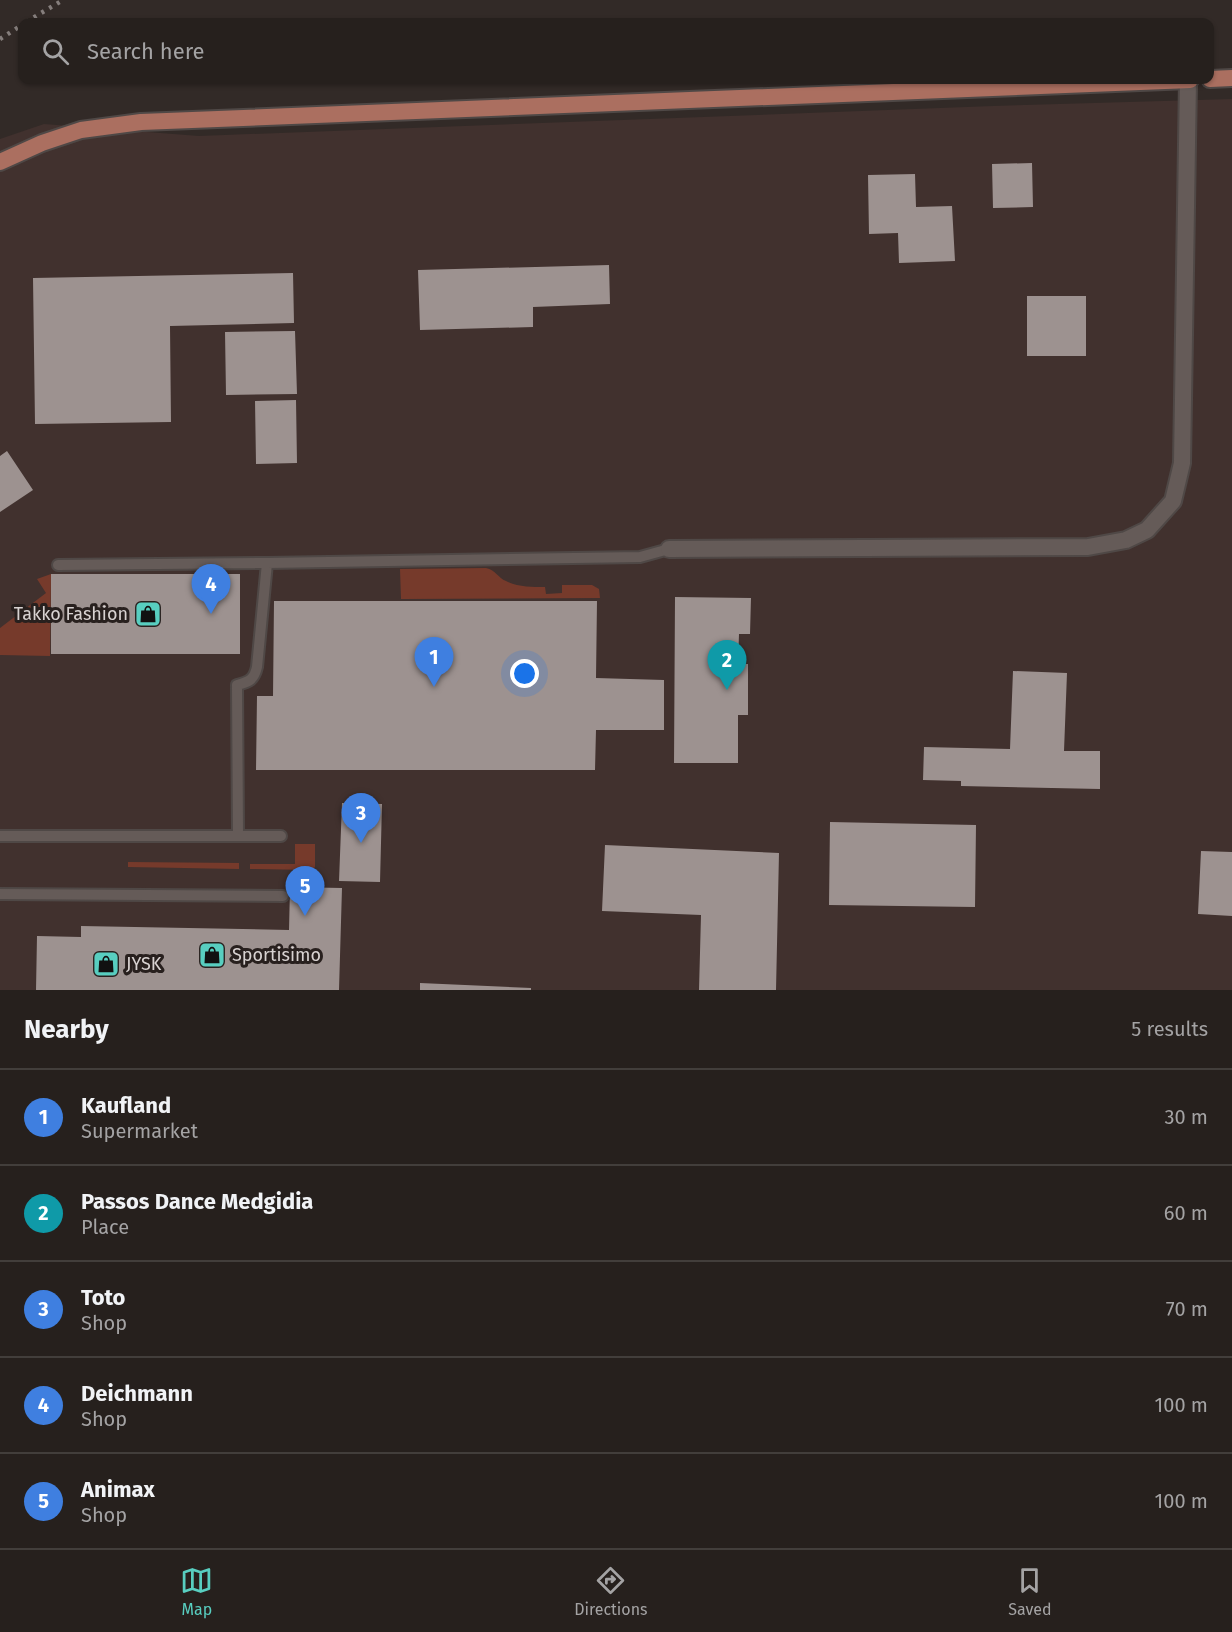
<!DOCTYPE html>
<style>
:root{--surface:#26201d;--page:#2e2826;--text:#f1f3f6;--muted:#a4a3a4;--line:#423e3b;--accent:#58cec0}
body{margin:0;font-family:"Fira Sans",sans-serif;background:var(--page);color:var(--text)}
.you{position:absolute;left:525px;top:674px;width:21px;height:21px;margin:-15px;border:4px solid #fff;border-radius:50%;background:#1a73e8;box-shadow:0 0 0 9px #1a73e833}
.badge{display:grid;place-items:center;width:39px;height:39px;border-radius:50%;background:var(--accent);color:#fff;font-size:20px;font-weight:700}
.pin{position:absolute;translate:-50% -50px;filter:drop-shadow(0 2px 3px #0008)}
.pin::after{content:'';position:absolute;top:32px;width:21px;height:18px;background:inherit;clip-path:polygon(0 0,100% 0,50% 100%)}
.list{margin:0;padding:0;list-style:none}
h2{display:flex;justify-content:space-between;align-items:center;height:78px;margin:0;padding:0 24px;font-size:26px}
h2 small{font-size:20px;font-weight:400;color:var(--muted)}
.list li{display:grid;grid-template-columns:39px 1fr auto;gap:18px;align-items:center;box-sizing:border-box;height:96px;padding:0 24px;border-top:2px solid var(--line)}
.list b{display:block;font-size:22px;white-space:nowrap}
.list p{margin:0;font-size:20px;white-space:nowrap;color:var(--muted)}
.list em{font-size:20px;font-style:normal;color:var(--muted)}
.icon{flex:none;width:33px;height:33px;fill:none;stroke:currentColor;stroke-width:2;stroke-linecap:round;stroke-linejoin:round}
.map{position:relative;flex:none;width:1232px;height:990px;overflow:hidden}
.search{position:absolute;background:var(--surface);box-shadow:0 2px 4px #0004;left:18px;right:18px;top:18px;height:66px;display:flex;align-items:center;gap:15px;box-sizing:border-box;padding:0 21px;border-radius:12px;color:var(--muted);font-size:22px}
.sheet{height:558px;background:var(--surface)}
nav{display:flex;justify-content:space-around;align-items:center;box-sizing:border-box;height:84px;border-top:2px solid var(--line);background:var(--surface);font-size:16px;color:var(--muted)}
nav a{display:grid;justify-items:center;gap:3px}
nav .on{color:var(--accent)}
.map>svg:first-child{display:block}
.built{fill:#41312e}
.green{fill:#763a2b}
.building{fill:#9d9290}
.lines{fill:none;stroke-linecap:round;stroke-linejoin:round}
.service-casing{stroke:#4f4846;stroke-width:14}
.minor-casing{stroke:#4f4846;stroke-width:20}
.primary-casing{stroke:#4f4846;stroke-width:20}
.service{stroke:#655b58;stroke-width:10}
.minor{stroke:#655b58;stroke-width:16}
.primary{stroke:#ab6f60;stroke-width:16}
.rail{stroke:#857e7c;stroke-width:4.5;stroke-dasharray:3 6;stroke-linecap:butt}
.labels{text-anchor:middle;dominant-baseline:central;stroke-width:6;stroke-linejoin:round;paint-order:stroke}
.poi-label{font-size:18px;fill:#d8d2d1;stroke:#28201e;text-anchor:start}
</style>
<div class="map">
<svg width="1232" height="990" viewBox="0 0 1232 990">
<rect width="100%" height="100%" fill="#322a27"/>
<path class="built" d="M1232,99V990H0V139L44,124L199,136L993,106Z"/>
<path class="green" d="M486,568C496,570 498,578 506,581C518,587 532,587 545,587L546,594L562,593V585H592L599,589L600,598L401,599L400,569Z
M51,574L50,656L0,655V628L46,593L37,579Z
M295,844H315V867L312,870L250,869V864H295Z
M128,862L239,863V869L128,867Z"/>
<path class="building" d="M1032,163L1033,207L993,208L992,164Z
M915,174L916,207L952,206L955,261L899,263L898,233L869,234L868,175Z
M609,265L610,304L533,307V327L420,330L418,270Z
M293,273L294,323L170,326L171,422L35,424L33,278Z
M1027,296H1086V356H1027Z
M295,331L297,394L226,395L225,332Z
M296,400L297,463L256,464L255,401Z
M7,451L33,490L0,512V456Z
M51,574H240V654H51Z
M675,597L751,598L750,634H739L738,664H748V715H738V763H674Z
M274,601H597L596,678L664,680V730H596L595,770H256L257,696H273Z
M1013,671L1067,673L1064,751H1100V789L961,786V781L923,780L924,747L1010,749Z
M342,803L382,804L380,882L339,881Z
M830,822L976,825L975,907L829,905Z
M605,845L779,853L776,990H699L701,915L602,911Z
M1201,851L1232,852V916L1198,914Z
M290,887L342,888L339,990H36L37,936L81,937V926L289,930Z
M420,983L531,988V990H420Z"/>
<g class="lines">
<defs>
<path id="service" d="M58,565L267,563
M238,835L237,685C249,682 254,680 257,667L267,563L640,557L669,549
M0,836H281
M0,894L283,896"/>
<path id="minor" d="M669,549L1088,547L1126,540L1147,530L1173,501L1182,463L1188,80"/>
<path id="primary" d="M1210,79L1232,78
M0,162L42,143L81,130L141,122L1190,80"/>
</defs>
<use href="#service" class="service-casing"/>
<use href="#minor" class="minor-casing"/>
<use href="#primary" class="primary-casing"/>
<use href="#service" class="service"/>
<use href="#minor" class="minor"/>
<use href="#primary" class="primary"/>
<path class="rail" d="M26,22L63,0
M0,39L22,25"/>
</g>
<defs>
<symbol id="shop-square" viewBox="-11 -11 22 22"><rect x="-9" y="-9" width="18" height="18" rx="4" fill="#58cec0" stroke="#28201e"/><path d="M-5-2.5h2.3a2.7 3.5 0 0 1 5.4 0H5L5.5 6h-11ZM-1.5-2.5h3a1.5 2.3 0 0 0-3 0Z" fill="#111"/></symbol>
</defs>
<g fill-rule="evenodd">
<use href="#shop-square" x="133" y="599" width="30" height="30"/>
<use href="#shop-square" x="197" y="940" width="30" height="30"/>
<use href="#shop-square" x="91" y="949" width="30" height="30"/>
</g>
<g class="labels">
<g class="poi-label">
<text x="128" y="614" text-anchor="end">Takko Fashion</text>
<text x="232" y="955">Sportisimo</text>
<text x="126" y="964">JYSK</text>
</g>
</g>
</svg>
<div class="you"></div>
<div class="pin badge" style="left:434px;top:687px;background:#3f7fe0">1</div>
<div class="pin badge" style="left:727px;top:690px;background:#0f9aa8">2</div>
<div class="pin badge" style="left:361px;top:843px;background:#3f7fe0">3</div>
<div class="pin badge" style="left:211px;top:614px;background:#3f7fe0">4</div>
<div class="pin badge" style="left:305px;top:916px;background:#3f7fe0">5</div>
<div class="search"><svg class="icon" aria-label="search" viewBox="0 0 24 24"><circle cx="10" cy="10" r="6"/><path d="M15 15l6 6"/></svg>Search here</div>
</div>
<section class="sheet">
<h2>Nearby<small>5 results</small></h2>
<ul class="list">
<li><span class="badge" style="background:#3f7fe0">1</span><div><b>Kaufland</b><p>Supermarket</p></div><em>30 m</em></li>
<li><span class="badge" style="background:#0f9aa8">2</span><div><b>Passos Dance Medgidia</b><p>Place</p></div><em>60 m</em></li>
<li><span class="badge" style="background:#3f7fe0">3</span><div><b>Toto</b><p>Shop</p></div><em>70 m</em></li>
<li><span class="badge" style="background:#3f7fe0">4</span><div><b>Deichmann</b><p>Shop</p></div><em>100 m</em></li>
<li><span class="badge" style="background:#3f7fe0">5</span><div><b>Animax</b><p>Shop</p></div><em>100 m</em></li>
</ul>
</section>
<nav>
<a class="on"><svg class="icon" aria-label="map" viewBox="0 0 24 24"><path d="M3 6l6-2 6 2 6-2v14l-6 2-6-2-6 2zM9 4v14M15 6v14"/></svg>Map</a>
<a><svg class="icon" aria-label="directions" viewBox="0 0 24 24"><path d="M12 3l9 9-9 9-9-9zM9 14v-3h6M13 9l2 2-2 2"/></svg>Directions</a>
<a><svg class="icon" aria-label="saved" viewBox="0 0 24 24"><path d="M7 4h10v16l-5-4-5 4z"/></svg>Saved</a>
</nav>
